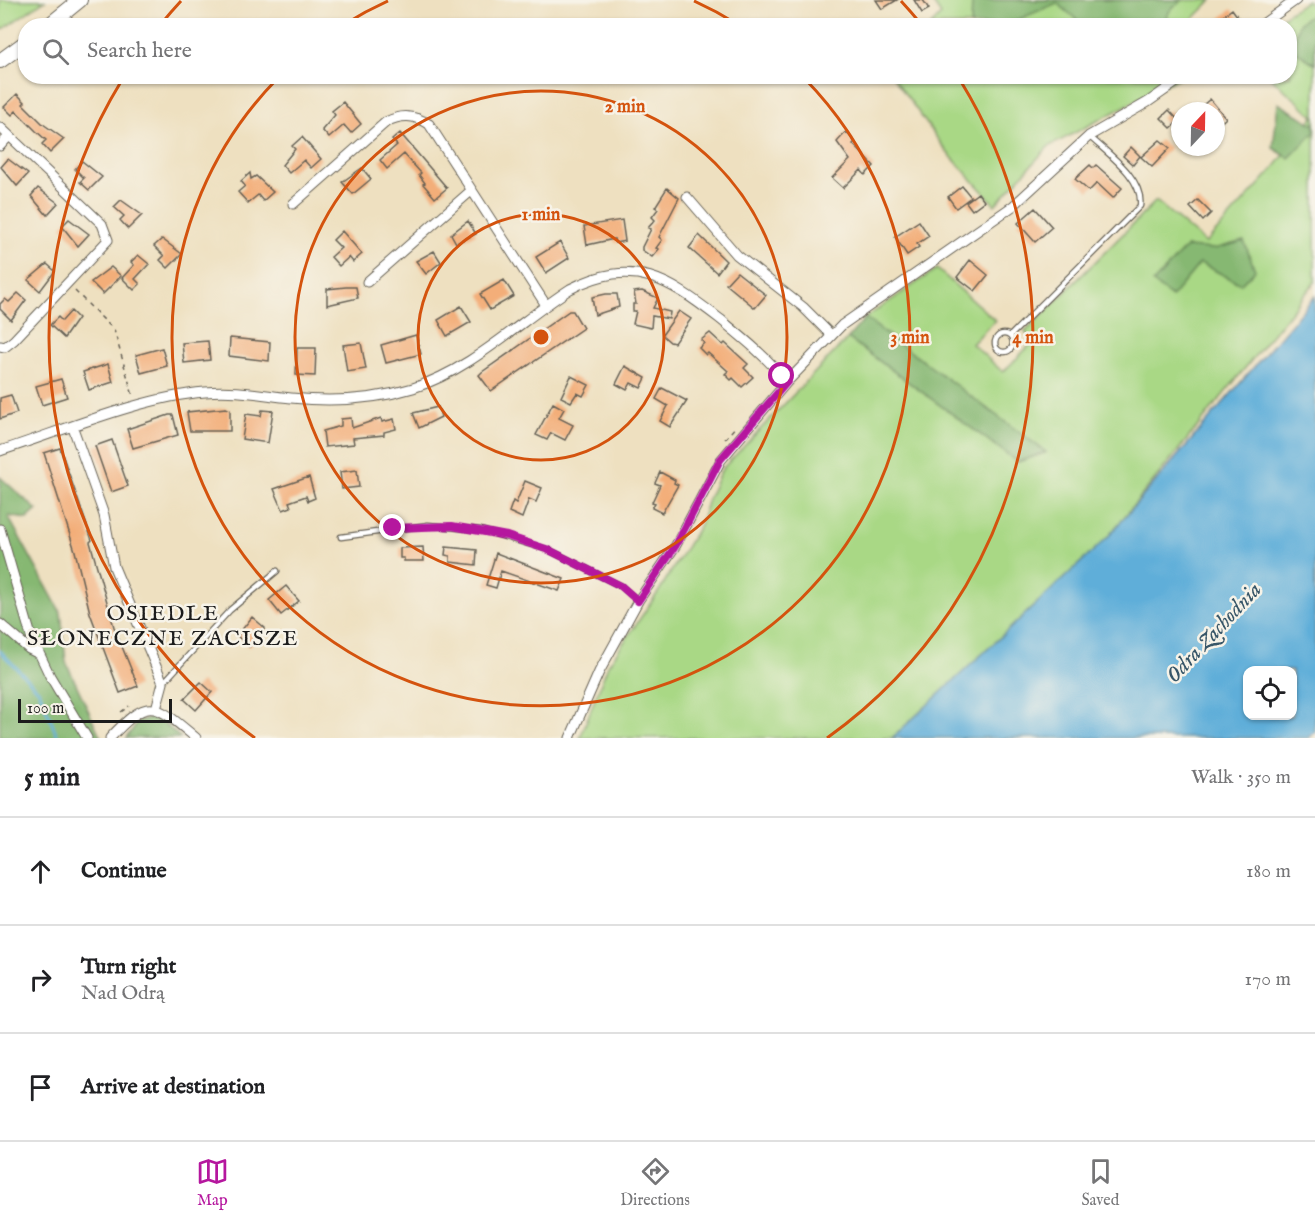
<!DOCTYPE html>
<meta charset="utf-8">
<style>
:root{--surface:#fff;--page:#f6f6f6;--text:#202124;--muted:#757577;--line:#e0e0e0;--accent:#b5179e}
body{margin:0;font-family:"IM FELL English",serif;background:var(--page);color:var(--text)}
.controls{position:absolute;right:18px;bottom:18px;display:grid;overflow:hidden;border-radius:12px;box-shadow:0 2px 4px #0004}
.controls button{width:54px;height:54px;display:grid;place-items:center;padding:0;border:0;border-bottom:2px solid var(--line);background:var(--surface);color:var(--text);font:30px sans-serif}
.compass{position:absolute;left:1171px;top:102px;width:54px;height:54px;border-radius:50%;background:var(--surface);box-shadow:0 2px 4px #0004;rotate:22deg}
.scale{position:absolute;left:18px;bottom:15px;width:154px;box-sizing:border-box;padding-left:6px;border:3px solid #1c1c1c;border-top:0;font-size:16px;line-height:21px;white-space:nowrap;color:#1c1c1c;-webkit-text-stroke:4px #f7f3e8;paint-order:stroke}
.stop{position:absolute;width:18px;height:18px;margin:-14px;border:4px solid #b5179e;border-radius:50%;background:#fff}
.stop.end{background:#b5179e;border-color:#fff;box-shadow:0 2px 6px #0008}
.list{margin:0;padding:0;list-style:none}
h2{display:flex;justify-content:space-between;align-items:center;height:78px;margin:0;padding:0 24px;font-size:26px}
h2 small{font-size:20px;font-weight:400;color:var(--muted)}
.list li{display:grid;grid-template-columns:39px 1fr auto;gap:18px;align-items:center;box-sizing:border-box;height:108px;padding:0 24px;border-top:2px solid var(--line)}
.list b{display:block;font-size:22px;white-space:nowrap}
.list p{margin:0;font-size:20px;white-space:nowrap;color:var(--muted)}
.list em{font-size:20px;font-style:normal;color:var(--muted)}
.icon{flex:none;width:33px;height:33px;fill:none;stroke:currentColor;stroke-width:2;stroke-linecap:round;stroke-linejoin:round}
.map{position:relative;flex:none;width:1315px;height:738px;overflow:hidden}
.search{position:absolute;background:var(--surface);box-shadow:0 2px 4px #0004;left:18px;right:18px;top:18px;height:66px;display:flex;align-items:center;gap:15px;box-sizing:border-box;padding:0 21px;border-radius:24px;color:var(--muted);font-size:22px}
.sheet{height:402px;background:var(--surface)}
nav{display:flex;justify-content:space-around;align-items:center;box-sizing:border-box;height:84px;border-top:2px solid var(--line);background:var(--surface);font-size:16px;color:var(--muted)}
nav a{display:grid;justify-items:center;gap:3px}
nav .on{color:var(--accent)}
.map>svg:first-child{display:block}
.green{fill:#a9d885;stroke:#627a50;stroke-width:1.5}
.forest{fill:#86b872;stroke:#516a47;stroke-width:1.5}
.water{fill:#5faed9;stroke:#3e657a;stroke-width:1.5;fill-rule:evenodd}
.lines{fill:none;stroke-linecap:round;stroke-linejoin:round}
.stream{stroke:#5faed9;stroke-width:3}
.building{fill:#f3ae79}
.lane-casing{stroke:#666155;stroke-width:7}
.street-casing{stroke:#666155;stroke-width:11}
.secondary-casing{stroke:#666155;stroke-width:16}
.path{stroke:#666155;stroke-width:1.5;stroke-dasharray:4.5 4.5;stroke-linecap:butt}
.lane{stroke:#fff;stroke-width:4.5}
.street{stroke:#fff;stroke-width:9}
.secondary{stroke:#fff;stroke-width:14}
.route{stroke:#b5179e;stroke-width:8}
.ring{fill:none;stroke:#d4530e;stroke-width:3}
.labels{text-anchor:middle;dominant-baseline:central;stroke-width:5;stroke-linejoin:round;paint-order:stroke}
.neighbourhood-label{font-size:22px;letter-spacing:1.5px;fill:#1c1c1c;stroke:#f7f3e8}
.water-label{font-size:22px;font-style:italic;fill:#375668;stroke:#f7f3e8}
.centre{fill:#d4530e;stroke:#f7f3e8;stroke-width:3}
.ring-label{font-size:18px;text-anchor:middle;font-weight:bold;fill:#d4530e;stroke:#f7f3e8;stroke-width:5;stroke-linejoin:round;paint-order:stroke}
</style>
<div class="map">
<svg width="1315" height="738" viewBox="0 0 1315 738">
<rect width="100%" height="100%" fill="#f7f3e8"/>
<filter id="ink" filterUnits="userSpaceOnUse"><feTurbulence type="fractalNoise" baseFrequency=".0167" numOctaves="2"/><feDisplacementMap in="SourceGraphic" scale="12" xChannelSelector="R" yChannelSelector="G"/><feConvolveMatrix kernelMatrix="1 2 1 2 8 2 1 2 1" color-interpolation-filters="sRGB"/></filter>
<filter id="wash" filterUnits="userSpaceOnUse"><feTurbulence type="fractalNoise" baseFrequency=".008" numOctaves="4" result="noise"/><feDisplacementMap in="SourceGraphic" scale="24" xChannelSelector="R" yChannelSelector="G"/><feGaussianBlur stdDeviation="1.35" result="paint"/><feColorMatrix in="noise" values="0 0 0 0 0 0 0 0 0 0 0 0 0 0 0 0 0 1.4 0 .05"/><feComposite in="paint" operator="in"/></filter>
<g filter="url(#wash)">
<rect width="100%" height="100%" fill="#eee0c0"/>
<path class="green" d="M0,0H45L0,31Z
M931,0H1212L1186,26L931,25L941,15Z
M1307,0L1315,7V282L1107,538L892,738H580L608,665L659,591L700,525L708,499L722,469L848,338L1018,462L1045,453L865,318L937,269L995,320L972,344L1003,372L1033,342L1025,332L1156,201L1206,243L1274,168L1314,116L1270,77L1290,76V26L1271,25Z
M893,77H1180L1048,147L995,205L947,152Z"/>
<path class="forest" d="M972,0H1183L1171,9L1162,25H1083L1057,3L1010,23L971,26Z
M1314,12L1315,13V64L1292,49L1299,23Z
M1278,103L1315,125V132L1289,158L1273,148Z
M1244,241L1255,270L1241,284L1200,263L1172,297L1153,283L1186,247L1214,249Z
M865,318L1046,452L1018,462L848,338Z
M0,477L37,510L27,519L8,516L61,613L66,662L101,738H0Z
M149,718L161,721L181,738H126L139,721Z"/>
<path class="water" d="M1315,296V732L1309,738H892L1107,538ZM1248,670H1292V716H1248Z"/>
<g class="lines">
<path class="stream" d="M0,651L39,691L58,738"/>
</g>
<g id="blocks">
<path class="building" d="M876,0H897L882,9Z
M914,0H923L929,9L922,13Z
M1232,9L1240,20L1234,26H1210Z
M17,94L25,102L23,104L43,124L64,139L50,153L42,144L46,140L36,131L16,111L12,115L4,107Z
M1210,99L1226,118L1216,127V111H1208L1203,105Z
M343,102L361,124L351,133L344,125L329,138L322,130L335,115L332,111Z
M1169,110L1179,121L1171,128L1161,118Z
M846,132L855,142L853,144L874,166L865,175L861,170L843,188L832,178L850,160L837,142Z
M400,133L447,188L435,198L423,184L425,183L419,175L421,173L404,154L387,169L380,160L397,145L392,140Z
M302,137L321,159L311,168L304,160L289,173L282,165L295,149L292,146Z
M1160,140L1170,148L1152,167L1141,157Z
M1131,147L1140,156L1133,165L1123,156Z
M8,159L28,174L17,186L1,167Z
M82,161L102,177L89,190L80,182L84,178L75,169Z
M1090,165L1093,168L1096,165L1122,188L1113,198L1097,183L1089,191L1075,179Z
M362,168L371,179L353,194L342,182Z
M250,173L251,179L256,176L273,192L263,201L258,195L248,203L238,192L245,186L241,181Z
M962,186L971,197L956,208L948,197Z
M38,188L58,203L47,215L31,196Z
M667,188L679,198L659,237L662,240L656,248L659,249L652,257L642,250V247L651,229L648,228L655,220L652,217L658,209L655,207Z
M978,193L984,201L972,210L966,202Z
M121,200L142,215L128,229L120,220L124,216L114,207Z
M1198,200L1211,213L1203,221L1190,207Z
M1035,208L1052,227L1035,242L1018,223Z
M69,219L89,234L78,246L62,226Z
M622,220L625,241L615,243L614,239L587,245L584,226Z
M468,221L476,234L456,243L451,234Z
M919,221L929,236L917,244L919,247L907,255L895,237Z
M342,231L362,254L353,262L349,257L339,266L331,257L341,248L333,240Z
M699,235L726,261L717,273L689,248Z
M162,239L182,254L168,268L160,260L164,256L154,246Z
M560,242L569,258L546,273L536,257Z
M434,251L441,262L426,274L416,261Z
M138,255L149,264L135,279L140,284L134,290L122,278L134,265L131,262Z
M970,260L988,275L975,291L957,277Z
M47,264L55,271L40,291L28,280Z
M111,267L121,276L103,294L91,282Z
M737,272L766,295L755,308L726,284Z
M504,280L514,296L490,310L480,294Z
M346,287H356L358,298L327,305V289Z
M642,291L658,298L653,308L670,312L669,319L652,316L651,328L633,324L636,311H633V304H636L634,292Z
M18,293L26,300L11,320L0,309V304L5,299L9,302Z
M606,294H617L619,307L595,315L592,297Z
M461,306L471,322L447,336L438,320Z
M71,311L78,318L64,338L50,325L58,317L62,321Z
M569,311H573L583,328L491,391L479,375L482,372Z
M679,311L691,319L674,343L670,342L662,335Z
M710,333L723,345L725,343L748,364L744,368L753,377L742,387L733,378L731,380L725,374L728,371L708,353L706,355L699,348L704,343L701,340Z
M416,335L421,354L386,363L381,345Z
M230,338L270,342L269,361L229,356Z
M208,341L210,360L184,363L182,343Z
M361,343L366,369L347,372L343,345Z
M162,348L167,366L141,373L136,355Z
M297,348H316L315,376L296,375Z
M108,364L113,382L89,390L83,372Z
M625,366L646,378L641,388L631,383L627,390L616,384Z
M571,376L589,385L583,396L577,393L571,402L561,397Z
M61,379L67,397L42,405L36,386Z
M662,388L687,401L670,427L660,421L668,406L656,399Z
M11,395L17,413L0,419V398Z
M553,403L564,409L559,418L573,425L565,440L551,433L547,440L536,435Z
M438,407L441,417L419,428L413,413Z
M226,408L230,410V431H190L187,412Z
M262,410L273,411L268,443L242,439L246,414L261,416Z
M169,415H173L178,435L133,448L127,429Z
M351,418L352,428L381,418L382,422L394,419L396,429L384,432V435L353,438L354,444L325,447L323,431L341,426V419Z
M112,440L128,486L111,492L95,446Z
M60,448L92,540L90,542L114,627L138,686L120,693L90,613L75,551L44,453Z
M357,470L359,487L342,489L340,472Z
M660,472L675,480L674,483L678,485L662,513L652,508L655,503L652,502L660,485L655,483Z
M309,477L315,498L308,501L306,496L289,502L291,507L283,510L274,489Z
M525,481L542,488L536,502L529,499L522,518L509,512L513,501L516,503Z
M423,547L424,561H404V558H400V548Z
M446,547L477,550L476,565L450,562V556L445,555Z
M496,553L564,579L559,591L501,571L496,588L486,585Z
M286,586L299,601L281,615L269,600Z
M252,617L265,628L249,647L237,636Z
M201,682L212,692L196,710L184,699Z"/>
</g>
</g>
<g filter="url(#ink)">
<use href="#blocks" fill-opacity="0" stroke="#666155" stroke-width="1.5"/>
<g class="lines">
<defs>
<path id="lane" d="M995 343a9 9 0 1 1 18 0a9 9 0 1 1-18 0Z
M1010,336L1140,206C1144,178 1108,154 1089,136
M341,537L428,525L481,530L549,550L621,586L638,601
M164,682L230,610L277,571"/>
<path id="street" d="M1260,26L1296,0
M0,127L102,224L108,240L14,340L5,347L0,346
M0,146L9,136
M687,197L737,255L803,307L831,335
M293,204L386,122C402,114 414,115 429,124L546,305
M367,282L472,190
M73,428L104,515L114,567L163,683L156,709
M0,451C62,431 142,397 205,392C235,389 262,395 291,398C331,402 374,400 413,388C471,370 519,322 570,289C634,256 668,279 720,319C743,338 768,358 787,382
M0,529L31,636L50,676L87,738
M0,624L29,649L39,654
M110,738C150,695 154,703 196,738
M570,738L599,672L638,601L676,545L721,460L787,382L842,325L1013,206L1089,136L1148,102L1185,76"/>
<path id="secondary" d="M48,26L80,0
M0,61L26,42"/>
</defs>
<use href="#lane" class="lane-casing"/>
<use href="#street" class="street-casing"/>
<use href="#secondary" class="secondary-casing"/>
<path class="path" d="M75,291L114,330L133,396
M725,439L736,426
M121,712L129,706"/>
<use href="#lane" class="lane"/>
<use href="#street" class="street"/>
<use href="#secondary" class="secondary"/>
</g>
</g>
<g class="lines" filter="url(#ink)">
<path class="route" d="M393,528L452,526L507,536L549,550L621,586L638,601L676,545L720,460L787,382L782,376"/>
</g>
<g class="ring">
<circle cx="541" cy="337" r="123"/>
<circle cx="541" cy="337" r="246"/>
<path d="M345 24A369 369 0 0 1 388 1M694 1A369 369 0 0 1 737 24M804 78A369 369 0 1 1 278 78"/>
<path d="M255 738A492 492 0 0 1 122 80M161 24A492 492 0 0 1 181 1M901 1A492 492 0 0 1 921 24M960 80A492 492 0 0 1 827 738"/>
</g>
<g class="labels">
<g class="neighbourhood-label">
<text x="163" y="614">OSIEDLE<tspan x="163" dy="25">SŁONECZNE ZACISZE</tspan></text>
</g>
<g class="water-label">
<text transform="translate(1214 633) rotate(-47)">Odra Zachodnia</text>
</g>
</g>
<circle cx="541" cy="337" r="9" class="centre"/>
<g class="ring-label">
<text x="625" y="112">2 min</text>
<text x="541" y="220">1 min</text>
<text x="910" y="343">3 min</text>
<text x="1033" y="343">4 min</text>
</g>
</svg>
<div class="controls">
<button><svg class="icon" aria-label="locate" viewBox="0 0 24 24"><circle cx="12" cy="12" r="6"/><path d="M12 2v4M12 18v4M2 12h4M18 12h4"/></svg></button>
</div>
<svg class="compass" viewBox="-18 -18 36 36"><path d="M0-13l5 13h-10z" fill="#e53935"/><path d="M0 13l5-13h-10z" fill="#757577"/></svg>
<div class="scale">100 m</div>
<div class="stop" style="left:782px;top:376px"></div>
<div class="stop end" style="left:393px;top:528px"></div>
<div class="search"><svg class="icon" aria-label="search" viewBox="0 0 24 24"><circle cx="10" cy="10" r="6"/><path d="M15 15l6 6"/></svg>Search here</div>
</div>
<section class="sheet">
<h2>5 min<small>Walk · 350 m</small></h2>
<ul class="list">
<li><svg class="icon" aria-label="ahead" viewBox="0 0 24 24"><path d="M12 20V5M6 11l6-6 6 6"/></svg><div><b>Continue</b></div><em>180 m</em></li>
<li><svg class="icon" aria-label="right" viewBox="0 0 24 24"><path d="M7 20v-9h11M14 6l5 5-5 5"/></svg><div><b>Turn right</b><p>Nad Odrą</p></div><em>170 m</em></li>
<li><svg class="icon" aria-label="arrive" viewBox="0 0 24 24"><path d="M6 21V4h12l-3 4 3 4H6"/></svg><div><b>Arrive at destination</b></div></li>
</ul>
</section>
<nav>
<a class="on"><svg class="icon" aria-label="map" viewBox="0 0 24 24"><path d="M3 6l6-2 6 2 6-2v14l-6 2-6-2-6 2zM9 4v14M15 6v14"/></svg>Map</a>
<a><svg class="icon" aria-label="directions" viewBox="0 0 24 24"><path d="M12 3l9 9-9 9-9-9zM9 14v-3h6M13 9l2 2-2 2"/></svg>Directions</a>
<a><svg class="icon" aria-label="saved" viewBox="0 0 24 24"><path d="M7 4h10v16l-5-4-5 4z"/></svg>Saved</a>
</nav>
